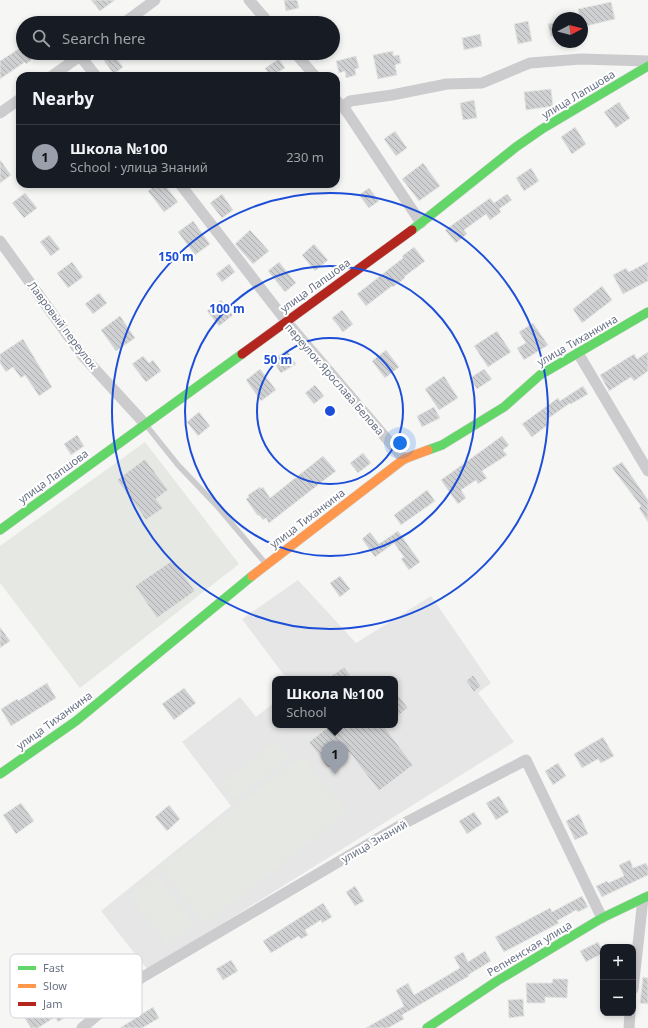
<!DOCTYPE html>
<meta charset="utf-8">
<style>
:root{--surface:#171b24;--page:#20242c;--text:#f1f3f6;--muted:#9ea1a6;--line:#363941;--accent:#9aa0ab}
body{margin:0;font-family:"Noto Sans",sans-serif;background:var(--page);color:var(--text)}
.controls{position:absolute;right:12px;bottom:12px;display:grid;overflow:hidden;border-radius:8px;box-shadow:0 2px 6px #0003}
.controls button{width:36px;height:36px;display:grid;place-items:center;padding:0;border:0;border-bottom:1px solid var(--line);background:var(--surface);color:var(--text);font:20px sans-serif}
.compass{position:absolute;left:552px;top:12px;width:36px;height:36px;border-radius:50%;background:var(--surface);box-shadow:0 2px 6px #0003;rotate:83deg}
.you{position:absolute;left:400px;top:443px;width:14px;height:14px;margin:-10px;border:3px solid #fff;border-radius:50%;background:#1a73e8;box-shadow:0 0 0 6px #1a73e833}
.badge{display:grid;place-items:center;width:26px;height:26px;border-radius:50%;background:var(--accent);color:#111;font-size:13px;font-weight:700}
.pin{position:absolute;translate:-50% -33px;filter:drop-shadow(0 1px 2px #0008)}
.pin::after{content:'';position:absolute;top:21px;width:14px;height:12px;background:inherit;clip-path:polygon(0 0,100% 0,50% 100%)}
.popup{position:absolute;left:272px;top:676px;width:126px;height:52px;box-sizing:border-box;display:grid;place-content:center;border-radius:8px;background:var(--surface);filter:drop-shadow(0 1px 3px #0005);font-size:13px;white-space:nowrap;color:var(--muted)}
.popup b{font-size:15px;color:var(--text)}
.popup::after{content:'';position:absolute;left:50%;top:100%;margin-left:-8px;border:8px solid transparent;border-top-color:var(--surface)}
.list{margin:0;padding:0;list-style:none}
h2{display:flex;justify-content:space-between;align-items:center;height:52px;margin:0;padding:0 16px;font-size:17px}
h2 small{font-size:13px;font-weight:400;color:var(--muted)}
.list li{display:grid;grid-template-columns:26px 1fr auto;gap:12px;align-items:center;box-sizing:border-box;height:64px;padding:0 16px;border-top:1px solid var(--line)}
.list b{display:block;font-size:15px;white-space:nowrap}
.list p{margin:0;font-size:13px;white-space:nowrap;color:var(--muted)}
.list em{font-size:13px;font-style:normal;color:var(--muted)}
.icon{flex:none;width:22px;height:22px;fill:none;stroke:currentColor;stroke-width:2;stroke-linecap:round;stroke-linejoin:round}
.map{position:relative;flex:none;width:648px;height:1028px;overflow:hidden}
.search{position:absolute;background:var(--surface);box-shadow:0 2px 6px #0003;left:16px;top:16px;width:324px;height:44px;display:flex;align-items:center;gap:10px;box-sizing:border-box;padding:0 14px;border-radius:22px;color:var(--muted);font-size:15px}
.panel{position:absolute;background:var(--surface);box-shadow:0 2px 6px #0003;left:16px;top:72px;width:324px;height:116px;border-radius:12px}
.map>svg:first-child{display:block}
.built{fill:#e6e6e7}
.pitch{fill:#e5e8e3}
.building{fill:url(#building-back-hatch);stroke:#e5e5e4}
.lines{fill:none;stroke-linecap:round;stroke-linejoin:round}
.fast-casing{stroke:#d2d2d3;stroke-width:10}
.slow-casing{stroke:#d2d2d3;stroke-width:10}
.jam-casing{stroke:#d2d2d3;stroke-width:10}
.lane{stroke:#ccccce;stroke-width:5.5}
.street{stroke:#ccccce;stroke-width:11}
.fast{stroke:#63d668;stroke-width:9}
.slow{stroke:#ff974d;stroke-width:9}
.jam{stroke:#b3261e;stroke-width:9}
.ring{fill:none;stroke:#1d4ed8;stroke-width:2}
.labels{text-anchor:middle;dominant-baseline:central;stroke-width:4;stroke-linejoin:round;paint-order:stroke}
.street-label{font-size:11px;fill:#687183;stroke:#fff}
.key{fill:#fff;stroke:#d2d4da;stroke-width:1}
.key-label{font-size:11px;fill:#687183}
.centre{fill:#1d4ed8;stroke:#fff;stroke-width:2}
.ring-label{font-size:12px;text-anchor:middle;font-weight:bold;fill:#1d4ed8;stroke:#fff;stroke-width:4;stroke-linejoin:round;paint-order:stroke}
</style>
<div class="map">
<svg width="648" height="1028" viewBox="0 0 648 1028">
<defs>
<pattern id="building-back-hatch" width="6" height="6" patternUnits="userSpaceOnUse"><rect width="6" height="6" fill="#cfd0d1"/><path d="M-1 5l2 2M0 0l6 6M5-1l2 2" fill="none" stroke="#acadaf"/></pattern>
</defs>
<rect width="100%" height="100%" fill="#f6f6f5"/>
<path class="built" d="M298,580L356,643L431,596L491,683L478,693L514,742L148,970L101,911L231,806L182,742L240,697L256,717L275,702V725H395V679H287L242,619Z"/>
<path class="pitch" d="M145,442L239,564L80,688L0,583V546Z
M277,741L290,758L234,800L222,783Z
M302,756L347,813L205,924L160,866Z
M157,875L195,925L168,945L130,895Z"/>
<path class="building" d="M91,0H115L100,11Z
M284,0H297L299,8L286,11Z
M611,2L615,19L582,27V18H579L578,9Z
M528,21L532,41L518,44L514,24Z
M558,22V35L551,36L548,24Z
M480,34L482,46L464,50L462,38Z
M23,46V53H40L26,64L25,62L0,79V61Z
M393,51V56L399,55L401,63L395,65L397,75L378,79L373,55Z
M113,54L123,67L114,74L104,61Z
M356,56L359,68L355,69L356,75L346,78L345,71L339,73L336,61Z
M279,59L285,68L272,76H270L265,68Z
M551,89L553,106L526,110L524,92Z
M474,100L477,118L463,120L460,103Z
M619,102L630,118L616,128L604,112Z
M575,127L586,144L572,154L561,137Z
M395,131L407,148L396,156L384,139Z
M0,160L11,175L0,183Z
M423,163L440,186L419,201L402,179Z
M531,168L539,181L524,191L516,178Z
M157,184H164L178,202L164,212L148,191Z
M369,188L379,201L369,208L359,195Z
M25,193L37,208L24,218L12,203Z
M222,194L233,210L222,218L210,203Z
M507,194L512,200L499,209L501,212L490,220L486,214L464,230L467,234L456,243L445,230L490,198L494,203Z
M193,221L210,244L195,255L178,232Z
M250,230L269,251L253,264L235,244Z
M49,235L60,249L51,256L40,242Z
M314,244L328,260L315,271L302,255Z
M414,247L425,261L404,277L405,278L393,287L392,286L366,306L357,294L403,258L402,256Z
M72,262L83,277L68,288L57,273Z
M279,262L296,283L285,292L268,271Z
M648,262V281L623,294L613,275L626,268L629,272Z
M229,264L235,272L222,282L216,274Z
M602,286L612,300L582,323L573,309Z
M99,293L107,303L93,314L85,304Z
M221,300L233,315L219,326L207,311Z
M342,310L353,324L343,332L332,318Z
M120,316L135,338L116,351L101,330Z
M533,323L548,345L524,360L517,348L526,343L519,332Z
M497,331L511,352L488,367L474,346Z
M23,339L52,387L39,396L25,375L21,378L13,367L6,372L0,363V354Z
M287,350L296,364L281,373L272,360Z
M386,350L399,367L385,378L372,361Z
M648,352V371L634,381L631,377L609,391L600,375L634,354L637,359Z
M143,356L149,363L153,360L161,371L146,382L132,364Z
M260,369L276,390L261,401L246,380Z
M484,369L492,379L477,389L470,378Z
M444,376L458,398L439,410L425,389Z
M315,385L324,396L314,404L305,393Z
M583,386L588,394L571,404L570,403L546,420L549,424L532,437L522,424L558,398L560,401Z
M434,407L440,418L422,427L417,416Z
M199,412L210,426L198,436L187,422Z
M77,435L84,446L71,455L64,444Z
M502,436L509,445L503,450L507,455L482,471L487,478L478,484L476,480L461,490L466,498L458,504L441,480Z
M363,453L371,463L358,473L350,463Z
M323,456L336,471L269,523L266,518L263,520L259,515L258,516L246,499L249,497L248,495L260,487L261,489L263,487L270,498Z
M145,459L168,490L156,499L163,508L146,520L117,480Z
M622,462L648,500V522L639,508L641,506L612,468Z
M427,490L435,501L401,525L394,515Z
M398,531L420,562L409,570L401,559L404,557L394,543L375,557L362,539L370,532L379,544Z
M173,560L195,591L157,618L135,586Z
M340,576L350,589L340,597L330,583Z
M0,627L10,641L0,648Z
M344,667L353,679H327Z
M473,675L481,686L474,692L466,681Z
M47,683L56,698L11,726L1,709L17,699L18,701Z
M184,688L196,703L174,720L162,704Z
M395,691L408,708L395,718Z
M331,725H383L413,765L379,791L349,752L328,768L309,742Z
M603,737L614,756L601,763L598,759L582,768L574,754Z
M558,763L566,776L553,785L545,771Z
M499,796L509,812L496,820L486,803Z
M21,803L34,821L16,834L3,815Z
M169,805L180,819L167,831L155,817Z
M474,812L482,824L467,834L459,821Z
M579,814L588,834L575,840L566,821Z
M630,860L633,868L646,863L648,867V875L602,897L596,886L607,881L608,883L624,876L619,865Z
M355,886L364,901L355,906L346,892Z
M582,896L588,907L578,912L576,910L557,921L559,923L504,952L495,937L550,908L552,912Z
M323,903L332,917L322,923L321,920L305,930L308,935L301,939L299,936L271,953L263,941Z
M598,942L603,953L586,962L580,951Z
M485,951L491,961L468,975L469,976L402,1015L404,1019L388,1028H366L404,1006L396,990L408,983L414,995L460,968L454,957L463,952L468,962Z
M118,959L129,975L92,1001L79,981L90,974L92,977Z
M231,960L238,971L223,980L216,969Z
M643,977L648,978V1004L640,1003Z
M553,979H568L567,998L545,997V1003H527L526,983H552Z
M60,991L74,1012L58,1022L55,1017L38,1028H31L20,1011L34,1000L38,1006Z
M523,999L524,1016L509,1018L508,1000Z
M153,1007L159,1018L142,1028H120Z"/>
<g class="lines">
<defs>
<path id="fast" d="M412,230L516,147L542,129L648,66
M428,450L442,445L504,407L540,375L648,312
M0,530L242,354
M0,774L76,721L252,576
M427,1028L497,981L602,918L648,896"/>
<path id="slow" d="M252,576L404,459L428,450"/>
<path id="jam" d="M242,354L412,230"/>
</defs>
<use href="#fast" class="fast-casing"/>
<use href="#slow" class="slow-casing"/>
<use href="#jam" class="jam-casing"/>
<path class="lane" d="M146,425L178,465L217,506L266,564"/>
<path class="street" d="M249,0L269,23
M124,23L155,0
M295,53L315,76
M80,56L96,76
M52,76L84,53
M336,100L347,112L421,223
M343,107L350,101L392,95L447,84L482,83L530,63L581,59L648,61
M0,113L20,99
M180,184L286,321L404,459
M0,241L82,355L145,424
M578,353L648,471
M633,989L643,899
M82,1028L141,978L401,825L526,760L602,918
M629,1028L630,1013"/>
<use href="#fast" class="fast"/>
<use href="#slow" class="slow"/>
<use href="#jam" class="jam"/>
</g>
<g class="ring">
<circle cx="330" cy="411" r="73"/>
<circle cx="330" cy="411" r="145"/>
<circle cx="330" cy="411" r="218"/>
</g>
<g class="labels">
<g class="street-label">
<text transform="translate(578 94) rotate(-31)">улица Лапшова</text>
<text transform="translate(315 285) rotate(-36)">улица Лапшова</text>
<text transform="translate(63 325) rotate(53)">Лавровый переулок</text>
<text transform="translate(577 340) rotate(-30)">улица Тиханкина</text>
<text transform="translate(335 379) rotate(49)">переулок Ярослава Белова</text>
<text transform="translate(53 476) rotate(-36)">улица Лапшова</text>
<text transform="translate(307 518) rotate(-37)">улица Тиханкина</text>
<text transform="translate(54 720) rotate(-36)">улица Тиханкина</text>
<text transform="translate(374 841) rotate(-30)">улица Знаний</text>
<text transform="translate(529 948) rotate(-31)">Репненская улица</text>
</g>
</g>
<rect x="10" y="954" width="132" height="64" rx="6" class="key"/>
<rect x="18" y="966" width="18" height="4" fill="#63d668"/>
<rect x="18" y="984" width="18" height="4" fill="#ff974d"/>
<rect x="18" y="1002" width="18" height="4" fill="#b3261e"/>
<g class="key-label">
<text x="43" y="972">Fast</text>
<text x="43" y="990">Slow</text>
<text x="43" y="1008">Jam</text>
</g>
<circle cx="330" cy="411" r="6" class="centre"/>
<g class="ring-label">
<text x="176" y="261">150 m</text>
<text x="227" y="313">100 m</text>
<text x="278" y="364">50 m</text>
</g>
</svg>
<div class="controls">
<button>+</button>
<button>−</button>
</div>
<svg class="compass" viewBox="-18 -18 36 36"><path d="M0-13l5 13h-10z" fill="#e53935"/><path d="M0 13l5-13h-10z" fill="#9ea1a6"/></svg>
<div class="you"></div>
<div class="pin badge" style="left:335px;top:774px">1</div>
<div class="popup"><b>Школа №100</b>School</div>
<div class="search"><svg class="icon" aria-label="search" viewBox="0 0 24 24"><circle cx="10" cy="10" r="6"/><path d="M15 15l6 6"/></svg>Search here</div>
<section class="panel">
<h2>Nearby<small></small></h2>
<ul class="list">
<li><span class="badge">1</span><div><b>Школа №100</b><p>School · улица Знаний</p></div><em>230 m</em></li>
</ul>
</section>
</div>
